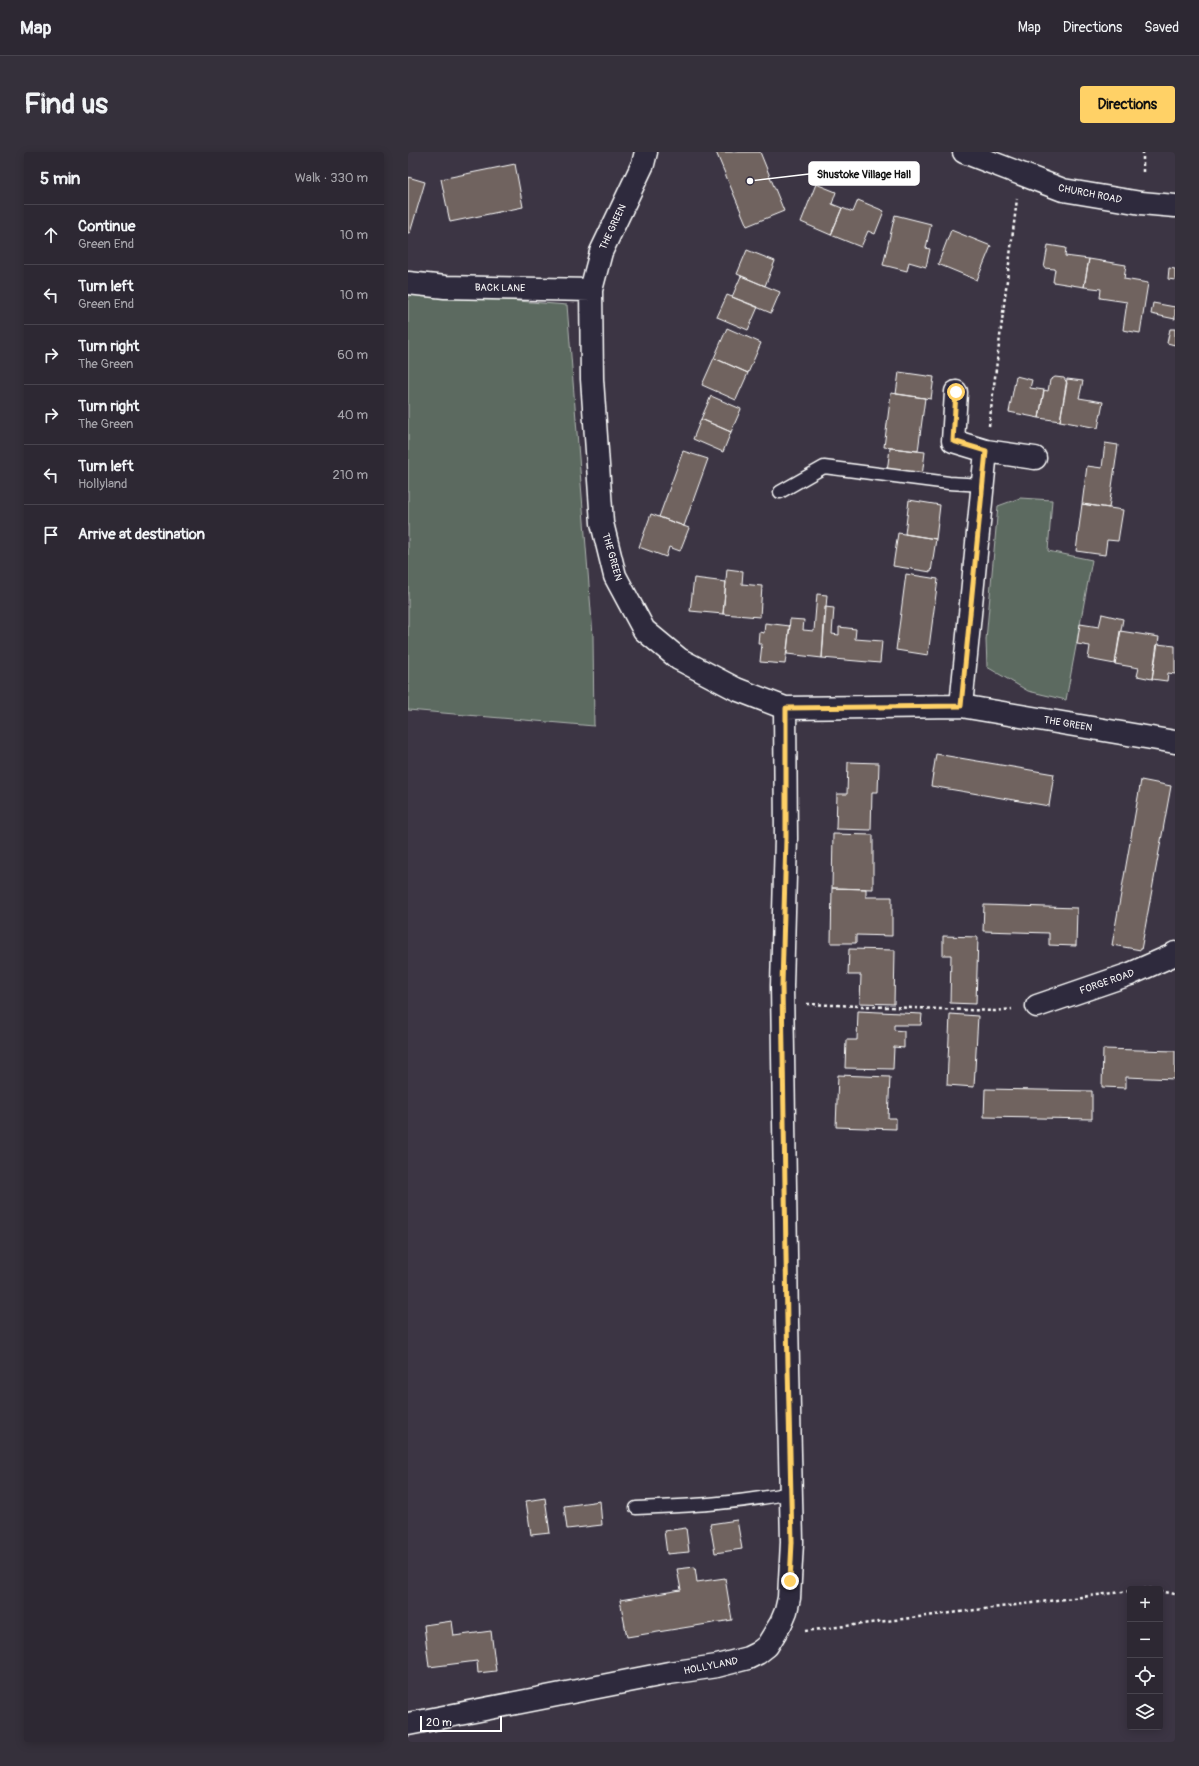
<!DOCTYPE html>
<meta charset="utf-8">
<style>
:root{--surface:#2d2833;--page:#35303b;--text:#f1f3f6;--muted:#a7a6ac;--line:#48444e;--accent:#ffd166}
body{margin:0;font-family:Pangolin,sans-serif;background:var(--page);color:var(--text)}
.controls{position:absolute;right:12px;bottom:12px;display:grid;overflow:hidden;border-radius:4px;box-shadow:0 2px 10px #0003}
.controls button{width:36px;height:36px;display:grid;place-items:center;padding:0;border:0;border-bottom:1px solid var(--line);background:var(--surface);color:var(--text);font:20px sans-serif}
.scale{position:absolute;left:12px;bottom:10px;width:82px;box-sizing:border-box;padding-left:4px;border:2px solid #fff;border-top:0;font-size:11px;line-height:14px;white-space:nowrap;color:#fff;-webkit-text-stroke:3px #2f2a3d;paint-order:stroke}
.stop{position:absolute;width:12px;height:12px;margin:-9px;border:3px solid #ffd166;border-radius:50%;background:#fff}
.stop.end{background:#ffd166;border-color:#fff;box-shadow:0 1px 4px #0008}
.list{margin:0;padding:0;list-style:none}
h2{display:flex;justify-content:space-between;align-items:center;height:52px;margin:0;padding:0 16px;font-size:17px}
h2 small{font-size:13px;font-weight:400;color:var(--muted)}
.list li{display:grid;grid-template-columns:26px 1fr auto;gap:12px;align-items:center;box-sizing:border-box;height:60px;padding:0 16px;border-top:1px solid var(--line)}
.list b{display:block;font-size:15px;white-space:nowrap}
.list p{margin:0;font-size:13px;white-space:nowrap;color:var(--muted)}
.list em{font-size:13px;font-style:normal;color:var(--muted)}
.icon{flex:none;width:22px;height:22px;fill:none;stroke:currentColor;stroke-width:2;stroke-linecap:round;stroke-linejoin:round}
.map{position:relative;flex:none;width:767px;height:1590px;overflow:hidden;border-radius:4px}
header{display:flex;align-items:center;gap:24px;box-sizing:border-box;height:56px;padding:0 20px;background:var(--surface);border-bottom:1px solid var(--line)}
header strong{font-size:19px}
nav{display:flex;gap:22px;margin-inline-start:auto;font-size:14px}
.intro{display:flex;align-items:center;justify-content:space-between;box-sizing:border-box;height:96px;padding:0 24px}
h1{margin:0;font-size:28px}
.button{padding:10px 18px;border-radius:4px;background:var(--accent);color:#111;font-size:14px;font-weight:700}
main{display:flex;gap:24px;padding:0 24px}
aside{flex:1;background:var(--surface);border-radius:4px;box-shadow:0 2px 10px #0003}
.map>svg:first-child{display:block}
.green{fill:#5c6a60;stroke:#aeb4b0}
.building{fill:#70635f;stroke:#fff}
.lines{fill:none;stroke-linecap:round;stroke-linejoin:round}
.lane-casing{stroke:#fff;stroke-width:15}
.street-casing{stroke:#fff;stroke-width:25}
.secondary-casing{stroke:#fff;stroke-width:25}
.path{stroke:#fff;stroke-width:2.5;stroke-dasharray:3 3;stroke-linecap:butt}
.lane{stroke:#2f2a3d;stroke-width:12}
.street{stroke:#2f2a3d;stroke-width:22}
.secondary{stroke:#2f2a3d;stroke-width:22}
.route{stroke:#ffd166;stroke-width:5}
.labels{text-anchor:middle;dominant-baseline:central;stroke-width:3;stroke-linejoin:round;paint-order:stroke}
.street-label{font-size:10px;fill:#fff;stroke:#2f2a3d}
.leader{fill:none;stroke:#fff;stroke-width:1.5}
.callout-dot{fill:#fff;stroke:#2f2a3d;stroke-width:1.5}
.callout{fill:#fff;stroke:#fff;stroke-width:1.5}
.callout-label{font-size:11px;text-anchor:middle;font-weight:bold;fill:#111}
</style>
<header>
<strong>Map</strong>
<nav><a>Map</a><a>Directions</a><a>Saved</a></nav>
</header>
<div class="intro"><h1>Find us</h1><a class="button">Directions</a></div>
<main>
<aside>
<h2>5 min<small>Walk · 330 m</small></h2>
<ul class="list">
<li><svg class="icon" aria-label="ahead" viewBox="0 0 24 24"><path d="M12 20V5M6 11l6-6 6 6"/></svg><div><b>Continue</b><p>Green End</p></div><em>10 m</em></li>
<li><svg class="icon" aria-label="left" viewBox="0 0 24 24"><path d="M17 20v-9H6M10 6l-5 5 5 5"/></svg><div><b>Turn left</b><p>Green End</p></div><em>10 m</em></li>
<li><svg class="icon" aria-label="right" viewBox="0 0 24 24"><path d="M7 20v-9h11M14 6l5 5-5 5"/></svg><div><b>Turn right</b><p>The Green</p></div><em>60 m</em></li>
<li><svg class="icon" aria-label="right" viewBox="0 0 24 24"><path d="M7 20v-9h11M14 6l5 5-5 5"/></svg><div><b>Turn right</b><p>The Green</p></div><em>40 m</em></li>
<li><svg class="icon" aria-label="left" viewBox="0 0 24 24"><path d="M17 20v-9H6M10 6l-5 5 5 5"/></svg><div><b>Turn left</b><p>Hollyland</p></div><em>210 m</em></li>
<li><svg class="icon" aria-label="arrive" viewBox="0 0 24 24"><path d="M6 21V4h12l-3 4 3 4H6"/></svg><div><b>Arrive at destination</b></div></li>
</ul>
</aside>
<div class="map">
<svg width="767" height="1590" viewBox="0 0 767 1590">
<rect width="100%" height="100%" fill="#3c3544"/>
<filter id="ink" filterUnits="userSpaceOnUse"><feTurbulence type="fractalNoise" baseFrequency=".025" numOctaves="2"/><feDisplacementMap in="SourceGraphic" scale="8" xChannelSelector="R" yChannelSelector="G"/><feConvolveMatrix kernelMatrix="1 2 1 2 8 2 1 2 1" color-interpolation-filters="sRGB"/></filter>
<g filter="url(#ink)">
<path class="green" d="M0,140L159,153L185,484L186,574L0,558Z
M612,346L644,348L640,399L684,408L658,548L620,539L579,515L578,488L590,354Z"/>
<path class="building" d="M308,0H352L376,59L339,74Z
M107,12L115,55L42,70L33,27Z
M0,25L17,30L2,81H0Z
M408,32L428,40L424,52L434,56L423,83L393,70Z
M450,48L476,59L467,82L460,79L453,95L423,83L434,56L445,60Z
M487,63L523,72L518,96L522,97L518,115L501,110L499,119L475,113Z
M543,78L583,94L569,128L530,112Z
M640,93L658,96L657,104L681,107L676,135L645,130L647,117L636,116Z
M339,98L367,109L357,134L329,122Z
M681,107L718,113L716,127L740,131L732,181L715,178L719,150L692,146L693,137L676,135Z
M761,116L767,117V128L760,127Z
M333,124L372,140L363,161L324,145Z
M319,143L350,155L340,178L309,165Z
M745,151L767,155V167L743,162Z
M319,176L353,191L340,221L306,206Z
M762,177H767V193L759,191Z
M306,206L340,221L328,248L294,233Z
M491,220L526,225L523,247L488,242Z
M608,224L624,228L622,236L636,238L631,266L601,260Z
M647,225L656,226L659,231L652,269L631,266L636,238L640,239L642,228Z
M659,227L675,229L671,246L695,250L690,276L652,269Z
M483,241L517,246L510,299L476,295Z
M303,244L333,257L323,280L293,267Z
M293,267L323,280L315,300L285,287Z
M697,291L710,293L701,356L674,352L679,314L694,316Z
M482,296L517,300L514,324L479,320Z
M275,299L300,307L276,374L251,365Z
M501,348L532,353L528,387L497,382Z
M674,352L715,358L710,389L699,388L697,403L668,399Z
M243,362L281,376L272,399L261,395L258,405L231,395Z
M490,381L528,387L523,420L485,414Z
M319,417L335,419L334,432L354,434L352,465L315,462Z
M498,422L530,427L520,503L488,498Z
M286,426L318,430L315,462L282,459Z
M409,442L419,443L414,506L379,502L382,467L396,468L395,478L406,479Z
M417,455L426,456L424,482L431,483V475L448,477L447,487L474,489L472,511L414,506Z
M694,462L715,467L707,512L680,507L682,494L669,492L672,472L691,475Z
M357,471L382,474L377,512L352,510L354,492H350L351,480L356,481Z
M712,479L751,485L744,527L729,524L731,516L707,512Z
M749,492L767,494V522L760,521L759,529L744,527Z
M528,602L646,622L641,654L523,634Z
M440,610L471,611L470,640H464L463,678L428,677L429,642H439Z
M733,628L763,634L733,798L704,793Z
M425,682L465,683V737L424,736Z
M424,736L458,737V745H484V784L448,783V791H423Z
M576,753L669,756L668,794L641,793V781L575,779Z
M535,784L570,785L568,852L542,851L543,803H535Z
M441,797L487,798L486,852L452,851L453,823H440Z
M450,859L514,862L513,873H486V878L496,879V896L486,895L485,917L437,916L438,888H449Z
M542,862L570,864L566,935L539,933Z
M695,897L767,899V927L718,925V936L694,935Z
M430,923L482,925L480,966H488V977L428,975Z
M577,937L684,939V967L576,965Z
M137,1346L142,1381L123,1383L118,1349Z
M192,1349L194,1373L159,1377L156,1354Z
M329,1368L334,1397L307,1401L302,1372Z
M278,1376L281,1400L259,1402L256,1379Z
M287,1415L289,1430L317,1426L324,1468L219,1485L212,1448L273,1438L269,1417Z
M44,1469L46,1484L83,1479L88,1519L70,1521L69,1509L21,1515L16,1473Z"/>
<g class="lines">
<defs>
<path id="lane" d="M372,340L416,315L541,331L575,333
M228,1356C282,1354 330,1351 383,1341"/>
<path id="street" d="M238,0L235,12L193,100L183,138L184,227L194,371L207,424L236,478L271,507L328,537L377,556L553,554L767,590
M0,131L37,135L183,138
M548,240L545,289L578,299
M553,554L578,299L627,306
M629,854L722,822L763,804L767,801
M0,1572L261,1521L309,1514L340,1506L350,1501L359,1494L373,1471L378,1459L381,1446L384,1390L379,1170L374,834L378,686L377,556"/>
<path id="secondary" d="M556,0L655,38L733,51L767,54"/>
</defs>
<use href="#lane" class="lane-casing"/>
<use href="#street" class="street-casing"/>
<use href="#secondary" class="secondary-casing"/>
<path class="path" d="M735,20V0
M581,274L609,47
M399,852L587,859L604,857
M735,1437H744
M752,1439L767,1442
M397,1479L722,1439"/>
<use href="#lane" class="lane"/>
<use href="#street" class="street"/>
<use href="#secondary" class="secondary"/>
</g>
</g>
<g class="lines" filter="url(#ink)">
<path class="route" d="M382,1429L384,1390L379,1170L374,834L378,686V556L553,554L578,299L545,289L548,240"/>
</g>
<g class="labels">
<g class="street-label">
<text transform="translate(682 42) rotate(11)">CHURCH ROAD</text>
<text transform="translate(205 75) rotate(-65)">THE GREEN</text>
<text transform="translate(92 136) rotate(1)">BACK LANE</text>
<text transform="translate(204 405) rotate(74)">THE GREEN</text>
<text transform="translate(660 572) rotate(10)">THE GREEN</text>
<text transform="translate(699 830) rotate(-19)">FORGE ROAD</text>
<text transform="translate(303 1514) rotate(-11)">HOLLYLAND</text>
</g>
</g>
<path class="leader" d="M342 29L401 22"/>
<circle class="callout-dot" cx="342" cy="29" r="4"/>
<rect class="callout" x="401" y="10" width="110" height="23" rx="4"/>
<g class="callout-label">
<text x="456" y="26">Shustoke Village Hall</text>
</g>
</svg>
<div class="controls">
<button>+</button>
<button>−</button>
<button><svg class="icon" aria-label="locate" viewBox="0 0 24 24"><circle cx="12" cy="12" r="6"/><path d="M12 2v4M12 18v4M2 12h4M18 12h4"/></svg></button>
<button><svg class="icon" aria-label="layers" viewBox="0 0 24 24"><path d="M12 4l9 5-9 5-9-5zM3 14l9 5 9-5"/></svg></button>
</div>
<div class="scale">20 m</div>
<div class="stop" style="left:548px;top:240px"></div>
<div class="stop end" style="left:382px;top:1429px"></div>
</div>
</main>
